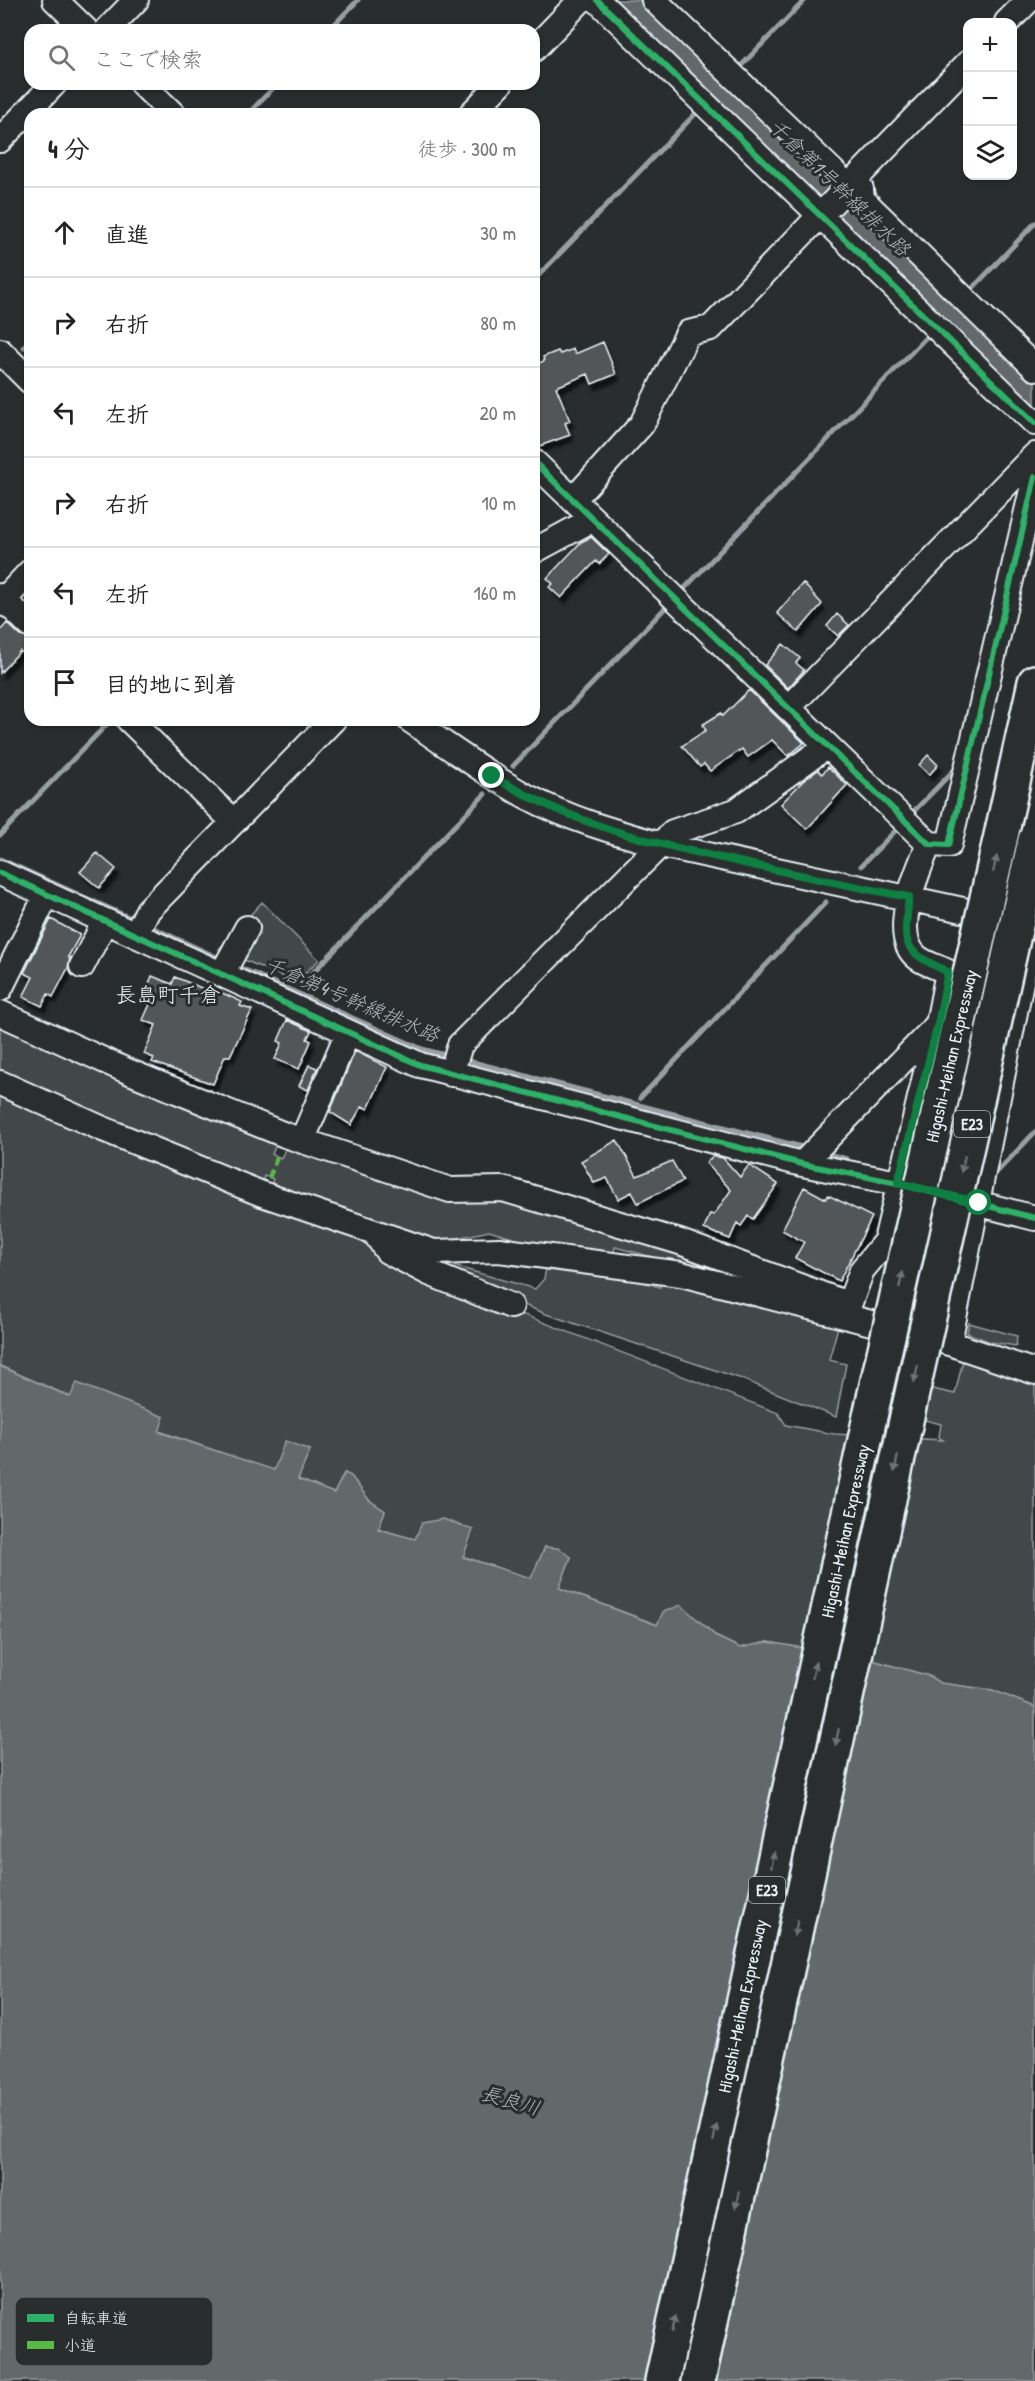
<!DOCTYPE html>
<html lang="ja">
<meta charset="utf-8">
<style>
:root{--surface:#fff;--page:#f2f2f2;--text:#222;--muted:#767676;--line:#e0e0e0}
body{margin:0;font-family:"Patrick Hand","Klee One",sans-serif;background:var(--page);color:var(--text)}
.controls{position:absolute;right:18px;top:18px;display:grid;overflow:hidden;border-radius:12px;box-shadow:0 2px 4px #0004}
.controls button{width:54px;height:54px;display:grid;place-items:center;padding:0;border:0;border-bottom:2px solid var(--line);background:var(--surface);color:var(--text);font:30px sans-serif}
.stop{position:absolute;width:18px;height:18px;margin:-14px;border:4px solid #0b8043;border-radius:50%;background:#fff}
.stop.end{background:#0b8043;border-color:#fff;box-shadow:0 2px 6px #0008}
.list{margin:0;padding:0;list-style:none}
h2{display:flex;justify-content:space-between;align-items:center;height:78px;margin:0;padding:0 24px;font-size:26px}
h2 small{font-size:20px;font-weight:400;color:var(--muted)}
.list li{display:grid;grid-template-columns:39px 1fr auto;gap:18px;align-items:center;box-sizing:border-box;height:90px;padding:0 24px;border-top:2px solid var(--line)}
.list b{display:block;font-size:22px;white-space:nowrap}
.list em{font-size:20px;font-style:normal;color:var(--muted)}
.icon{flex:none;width:33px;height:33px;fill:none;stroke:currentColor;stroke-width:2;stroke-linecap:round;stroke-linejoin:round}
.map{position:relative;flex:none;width:1035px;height:2381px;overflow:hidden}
.search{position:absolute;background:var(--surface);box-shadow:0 2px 4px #0004;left:24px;top:24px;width:516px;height:66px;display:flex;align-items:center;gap:15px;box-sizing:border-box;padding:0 21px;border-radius:18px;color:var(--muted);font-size:22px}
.panel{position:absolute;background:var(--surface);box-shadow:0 2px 4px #0004;left:24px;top:108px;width:516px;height:618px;border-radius:18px}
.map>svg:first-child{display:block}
.green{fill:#424648;stroke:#959ca0;stroke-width:1.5}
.water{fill:#63686b;stroke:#989fa3;stroke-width:1.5}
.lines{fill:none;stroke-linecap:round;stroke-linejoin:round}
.stream{stroke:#989fa3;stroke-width:5}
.building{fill:#535759;stroke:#e8f1f8;stroke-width:1.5;filter:url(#shadow)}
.minor-casing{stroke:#e8f1f8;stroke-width:28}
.highway-casing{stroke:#e8f1f8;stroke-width:38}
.minor{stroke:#2a2d2e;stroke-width:24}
.highway{stroke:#2a2d2e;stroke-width:33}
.highway-bridge-casing{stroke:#e8f1f8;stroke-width:38;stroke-linecap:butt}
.highway-bridge{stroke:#2a2d2e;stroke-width:33}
.quiet{stroke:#58b947;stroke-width:4.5;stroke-dasharray:9 4.5;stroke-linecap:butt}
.cycleway-casing{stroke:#2a2d2e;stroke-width:10}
.cycleway{stroke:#2db169;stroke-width:6}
.oneway{fill:#6c7275}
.route{stroke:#0b8043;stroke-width:8}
.labels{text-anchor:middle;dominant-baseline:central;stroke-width:6;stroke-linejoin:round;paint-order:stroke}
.shield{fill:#2a2d2e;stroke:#afb6bb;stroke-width:1.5}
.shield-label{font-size:16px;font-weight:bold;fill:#e8f1f8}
.street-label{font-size:18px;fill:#e8f1f8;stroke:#2a2d2e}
.water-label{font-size:20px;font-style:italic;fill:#acb3b9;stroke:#2a2d2e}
.quarter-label{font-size:21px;fill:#e8f1f8;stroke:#2a2d2e}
.key{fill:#2a2d2e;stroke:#63686b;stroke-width:1.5}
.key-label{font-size:16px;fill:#e8f1f8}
</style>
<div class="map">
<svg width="1035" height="2381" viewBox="0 0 1035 2381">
<defs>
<filter id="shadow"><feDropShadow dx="3.5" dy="6" stdDeviation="1.5" flood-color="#0009"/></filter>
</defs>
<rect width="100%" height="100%" fill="#2a2d2e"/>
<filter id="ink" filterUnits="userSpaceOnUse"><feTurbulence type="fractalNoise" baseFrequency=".0167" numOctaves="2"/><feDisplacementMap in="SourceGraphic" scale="12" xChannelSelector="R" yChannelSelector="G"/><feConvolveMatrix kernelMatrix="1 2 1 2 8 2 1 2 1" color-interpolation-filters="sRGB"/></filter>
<g filter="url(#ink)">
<path class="green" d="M262,902L319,960L295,982L219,949Z
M0,1020L278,1140L272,1154L281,1158L288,1143L503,1194L825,1303L615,1247L613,1257L549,1249L489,1231L435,1243L270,1187L273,1179L264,1176L262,1184L106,1120L0,1072Z
M0,1092L343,1233L452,1287L778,1413L786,1425L834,1434L943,1440L939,1437L941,1424L921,1419L928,1388L955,1394L963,1360L1035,1382V1707L992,1690L939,1683L929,1676L872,1660L768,1642L740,1648L717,1637L697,1619L663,1612L658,1625L559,1588L571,1557L545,1547L531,1579L378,1528L385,1511L369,1500L351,1476L344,1473L334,1494L298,1479L310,1450L274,1471L159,1431L163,1417L139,1408L71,1397L0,1366Z
M404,1252L535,1289L544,1279L547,1264L623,1276L660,1287L662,1278L839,1323L829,1360L846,1364L836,1417L739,1378L546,1314L403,1255Z
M969,1323L1017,1336L1016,1346L991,1342L967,1333Z"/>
<path class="water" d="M610,0H639L1035,382V412Z
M0,1366L70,1397L77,1383L164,1417L159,1432L274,1470L285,1441L310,1450L298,1479L334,1493L345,1473L351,1476L369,1500L385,1511L378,1529L415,1539L422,1523L443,1519L473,1530L463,1557L531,1578L545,1547L558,1548L571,1557L559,1588L657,1625L663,1612L681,1605L717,1637L740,1648L768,1642L872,1660L929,1676L940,1683L992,1690L1035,1707V2381H0Z"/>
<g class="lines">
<path class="stream" d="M329,30L358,0
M738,69L805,0
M248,114L277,84
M534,280L700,109
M970,291L1035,223
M24,347L30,340
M681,592L931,332
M513,766L668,605
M912,813L959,765
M0,835L111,720
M0,859L135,920
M861,866L897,829
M147,925L223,960
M234,965L422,1049L449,1056
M301,985L485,794
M461,1059L806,1148
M640,1098L826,902
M824,1153L847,1159
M996,1173L1035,1132"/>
</g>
<path class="building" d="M603,342L616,374L592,384L588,374L556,387L570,421L565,423L570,435L534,448V365L544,361L543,357L558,351L560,354L573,349L575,354Z
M591,537L609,554L599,564L596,561L561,598L549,587L553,584L547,578L581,542Z
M803,583L822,604L798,632L777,613Z
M837,614L849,625L838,636L827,626Z
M7,623L21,636L30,639V660L20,651L0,673V631Z
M783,644L800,658L796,663L804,670L788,688L765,665Z
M749,690L804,743L788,756L772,740L748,757L742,749L710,771L704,764L700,767L682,746L706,730L702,725L721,713L723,716Z
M928,755L938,765L929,775L919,765Z
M828,767L847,785L807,829L781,804L803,781L818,770L822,774Z
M97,853L116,869L99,888L80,872Z
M51,919L80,935L68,957L70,958L68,968L53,997L48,994L42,1006L23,997L33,977L24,973Z
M152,976L172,984L175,977L216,994L218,991L242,1002L240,1006L252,1010L230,1056H225L213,1084L152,1062L154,1058L144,1054L156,1025L143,1020L150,1004L142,1001Z
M287,1020L311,1031L307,1039L311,1041L299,1069L275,1059L282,1043L278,1041Z
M355,1051L387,1067L368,1109L362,1106L351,1125L330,1112Z
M309,1065L317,1068L308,1090L299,1086Z
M617,1140L637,1176L672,1161L683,1181L638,1203L632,1192L618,1199L607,1178L594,1183L581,1161Z
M713,1156L723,1158L740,1177L749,1165L778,1184L753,1219L748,1216L741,1226L737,1223L730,1239L704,1229L710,1214L714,1215L731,1190L706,1163Z
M804,1187L826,1199L828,1195L872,1217L839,1281L795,1258L804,1242L782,1230Z"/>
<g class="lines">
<defs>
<path id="minor" d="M55,0L86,30
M597,0L1035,423
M654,0L848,186L861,189L862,199L1035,368
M1007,22L1029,0
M107,30L136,0
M534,49L581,0
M142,84L173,114
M471,114L500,84
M0,140L54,84
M0,351L30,381
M534,462L929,844L949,845L1035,477
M573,500L642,424L688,333L711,328L968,63
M534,551L593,519
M0,596L30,625
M0,604L30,572
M788,708L1035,455
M129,720L234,822
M410,720C448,746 486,774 526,796C569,819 615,832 661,845L1000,918L1033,911
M0,873L420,1065L802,1164L898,1183L1035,1218
M136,934L148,910L333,720
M82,966L105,921
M222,974L247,928
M0,989L47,894
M0,1013L125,1070L285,1135L450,1190L503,1189L580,1212L680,1242L842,1302
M451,1074L460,1045L673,832L736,811L827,746
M0,1083L103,1129L262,1194L434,1252L499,1250L681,1274L949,1343L1035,1372
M302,1141L348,1032
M802,1164L938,1024L948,972C938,967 926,964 918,958C888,936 918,870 929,844
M377,1236L387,1251L429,1273L511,1306
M849,1305L862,1270L886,1241L937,1026
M949,1343L1027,952"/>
<path id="highway" d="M1003,827L1035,682
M662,2381L874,1398
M698,2381L909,1407"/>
</defs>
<use href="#minor" class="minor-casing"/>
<use href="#highway" class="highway-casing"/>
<use href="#minor" class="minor"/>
<use href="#highway" class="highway"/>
<defs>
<path id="highway-bridge" d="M874,1398L1003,827
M909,1407L1035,840"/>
</defs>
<use href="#highway-bridge" class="highway-bridge-casing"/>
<use href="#highway-bridge" class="highway-bridge"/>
<path class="quiet" d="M269,1178L277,1157"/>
<defs>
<path id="cycleway" d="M597,0L1035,423
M534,462L929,844L949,845L1035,477
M0,873L420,1065L802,1164L898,1183L1035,1218"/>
</defs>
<use href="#cycleway" class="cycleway-casing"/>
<use href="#cycleway" class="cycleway"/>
</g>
<defs><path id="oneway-solid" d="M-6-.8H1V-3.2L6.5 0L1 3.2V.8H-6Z" transform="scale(1.5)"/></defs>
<g class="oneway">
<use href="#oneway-solid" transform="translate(995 864) rotate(-77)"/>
<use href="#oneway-solid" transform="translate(963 1164) rotate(103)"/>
<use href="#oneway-solid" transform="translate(901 1280) rotate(-77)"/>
<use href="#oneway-solid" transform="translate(916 1374) rotate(102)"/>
<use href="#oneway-solid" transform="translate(896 1464) rotate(102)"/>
<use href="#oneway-solid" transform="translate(814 1670) rotate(-78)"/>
<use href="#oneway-solid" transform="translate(837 1737) rotate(102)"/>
<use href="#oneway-solid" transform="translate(773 1860) rotate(-78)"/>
<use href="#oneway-solid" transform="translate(796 1928) rotate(102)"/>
<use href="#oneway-solid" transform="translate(715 2133) rotate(-78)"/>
<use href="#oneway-solid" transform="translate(737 2200) rotate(102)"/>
<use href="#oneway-solid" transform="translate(674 2324) rotate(-78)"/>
</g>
</g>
<g class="lines" filter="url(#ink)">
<path class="route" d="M492,776C575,826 651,843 744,863C799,875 854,887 909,897C903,947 901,949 948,972L938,1024L898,1183L979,1203"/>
</g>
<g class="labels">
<g class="shield">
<rect x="954" y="1111" width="36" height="26" rx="4.5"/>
<rect x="749" y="1877" width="36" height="26" rx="4.5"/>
</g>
<g class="shield-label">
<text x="972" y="1124">E23</text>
<text x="767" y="1890">E23</text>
</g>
<g class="street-label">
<text transform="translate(951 1056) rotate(-77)">Higashi-Meihan Expressway</text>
<text transform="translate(845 1531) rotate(-78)">Higashi-Meihan Expressway</text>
<text transform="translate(742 2006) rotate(-78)">Higashi-Meihan Expressway</text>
</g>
<g class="water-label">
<text transform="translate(840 187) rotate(44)">千倉第1号幹線排水路</text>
<text transform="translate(352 999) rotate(23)">千倉第4号幹線排水路</text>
<text transform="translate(511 2100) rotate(16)">長良川</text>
</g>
<g class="quarter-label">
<text x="168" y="994">長島町千倉</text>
</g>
</g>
<rect x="15" y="2297" width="198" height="69" rx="9" class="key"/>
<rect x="27" y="2314" width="27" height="8" fill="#2db169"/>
<rect x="27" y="2341" width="27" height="8" fill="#58b947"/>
<g class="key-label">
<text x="64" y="2324">自転車道</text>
<text x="64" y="2351">小道</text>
</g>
</svg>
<div class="controls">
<button>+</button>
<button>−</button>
<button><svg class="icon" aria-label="layers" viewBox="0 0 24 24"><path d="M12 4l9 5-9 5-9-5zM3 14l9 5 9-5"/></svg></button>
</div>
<div class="stop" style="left:979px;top:1203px"></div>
<div class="stop end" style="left:492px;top:776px"></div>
<div class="search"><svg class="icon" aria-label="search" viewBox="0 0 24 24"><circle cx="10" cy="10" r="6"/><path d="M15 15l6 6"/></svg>ここで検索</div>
<section class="panel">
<h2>4 分<small>徒歩 · 300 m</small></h2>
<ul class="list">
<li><svg class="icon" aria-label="ahead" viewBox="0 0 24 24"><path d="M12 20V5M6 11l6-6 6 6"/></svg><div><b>直進</b></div><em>30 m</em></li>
<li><svg class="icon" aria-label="right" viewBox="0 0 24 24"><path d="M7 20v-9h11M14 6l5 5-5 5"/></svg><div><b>右折</b></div><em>80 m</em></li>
<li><svg class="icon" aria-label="left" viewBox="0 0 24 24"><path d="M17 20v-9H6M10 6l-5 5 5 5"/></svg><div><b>左折</b></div><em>20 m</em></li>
<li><svg class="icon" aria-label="right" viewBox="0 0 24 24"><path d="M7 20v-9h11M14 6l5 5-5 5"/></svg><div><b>右折</b></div><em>10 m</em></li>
<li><svg class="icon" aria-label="left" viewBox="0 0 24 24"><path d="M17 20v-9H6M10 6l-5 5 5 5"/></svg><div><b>左折</b></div><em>160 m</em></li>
<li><svg class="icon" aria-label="arrive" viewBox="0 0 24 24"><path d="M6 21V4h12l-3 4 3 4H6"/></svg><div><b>目的地に到着</b></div></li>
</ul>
</section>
</div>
